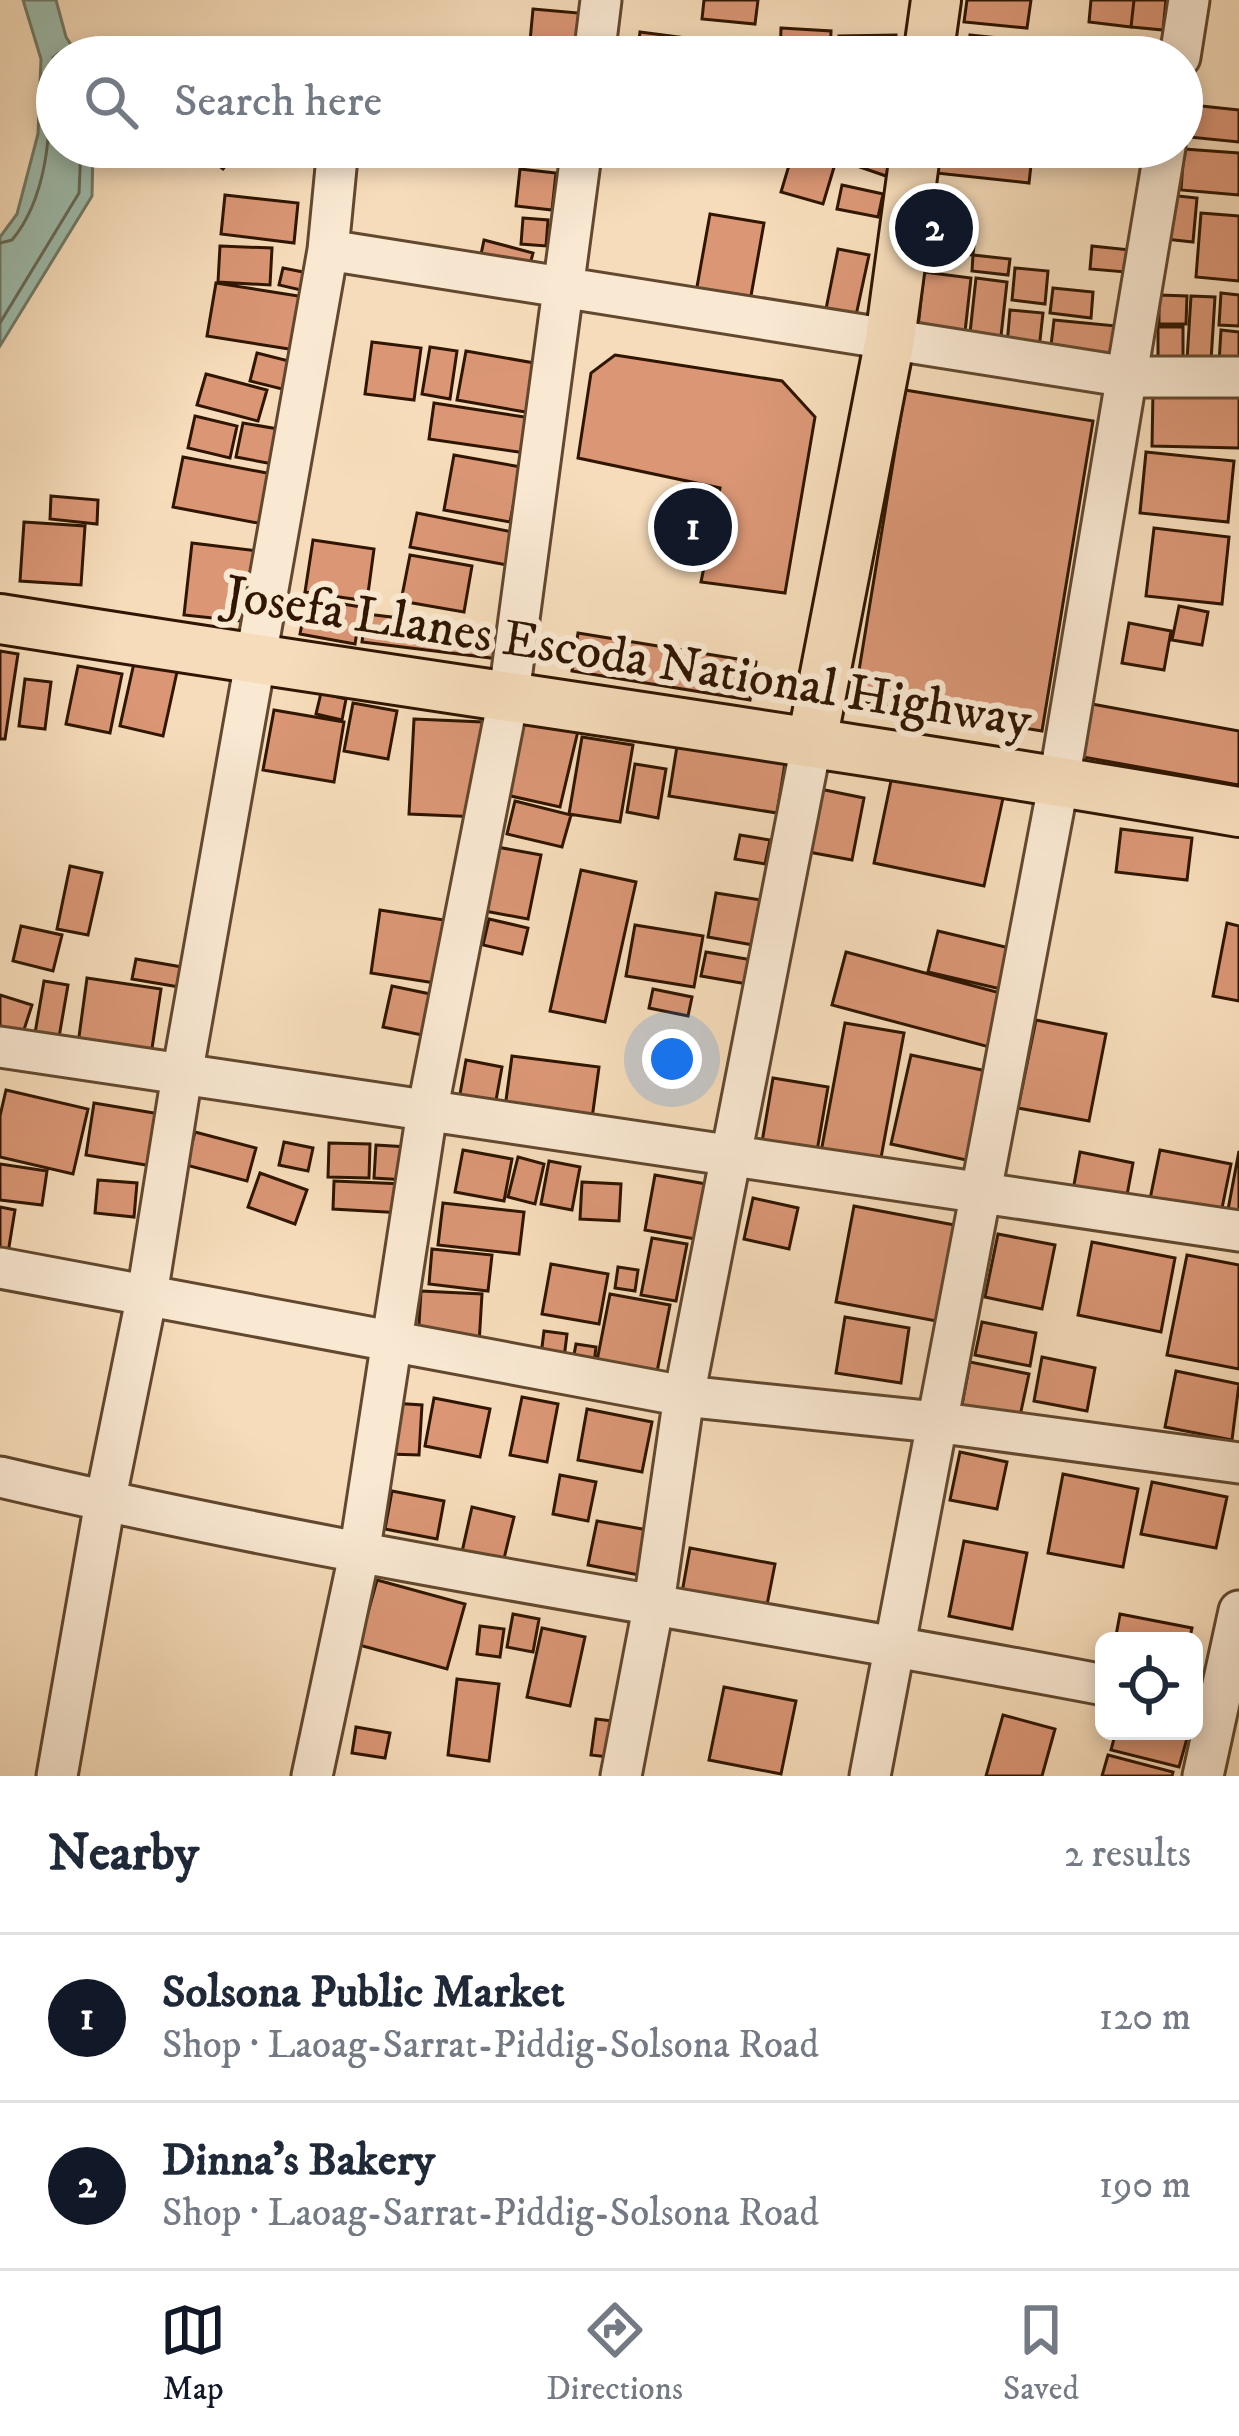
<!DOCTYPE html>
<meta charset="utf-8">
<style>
:root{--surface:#fff;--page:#f6f6f7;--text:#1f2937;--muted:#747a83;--line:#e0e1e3;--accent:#111827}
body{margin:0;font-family:"IM FELL DW Pica",serif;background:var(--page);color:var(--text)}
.controls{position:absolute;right:36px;bottom:36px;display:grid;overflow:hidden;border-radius:18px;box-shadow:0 6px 18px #0003}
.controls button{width:108px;height:108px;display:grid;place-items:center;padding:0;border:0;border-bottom:3px solid var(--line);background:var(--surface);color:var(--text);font:60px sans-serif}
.you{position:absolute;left:672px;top:1059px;width:42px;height:42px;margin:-30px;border:9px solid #fff;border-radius:50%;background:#1a73e8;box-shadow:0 0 0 18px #1a73e833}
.badge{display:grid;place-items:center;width:78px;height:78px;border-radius:50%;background:var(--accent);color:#fff;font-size:39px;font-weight:700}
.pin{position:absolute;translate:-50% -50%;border:6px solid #fff;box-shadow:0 3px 12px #0006}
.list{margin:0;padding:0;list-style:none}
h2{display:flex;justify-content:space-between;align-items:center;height:156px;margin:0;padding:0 48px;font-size:51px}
h2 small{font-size:39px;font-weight:400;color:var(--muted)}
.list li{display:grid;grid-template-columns:78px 1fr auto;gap:36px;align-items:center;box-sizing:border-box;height:168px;padding:0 48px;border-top:3px solid var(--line)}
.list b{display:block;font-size:45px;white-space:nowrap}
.list p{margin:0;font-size:39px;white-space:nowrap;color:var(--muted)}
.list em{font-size:39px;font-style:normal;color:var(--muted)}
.icon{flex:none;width:66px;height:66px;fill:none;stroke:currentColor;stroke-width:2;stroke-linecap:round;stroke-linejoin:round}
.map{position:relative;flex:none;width:1239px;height:1776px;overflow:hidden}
.search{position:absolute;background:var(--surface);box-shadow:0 6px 18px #0003;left:36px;right:36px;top:36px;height:132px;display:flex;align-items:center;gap:30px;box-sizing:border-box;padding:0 42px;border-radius:66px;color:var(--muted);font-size:45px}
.sheet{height:492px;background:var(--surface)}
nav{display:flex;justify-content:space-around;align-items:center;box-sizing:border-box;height:168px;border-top:3px solid var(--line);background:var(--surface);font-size:33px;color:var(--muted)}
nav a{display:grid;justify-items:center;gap:6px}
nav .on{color:var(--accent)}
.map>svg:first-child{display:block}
.water{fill:#9dbcac;stroke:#717a67;stroke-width:3}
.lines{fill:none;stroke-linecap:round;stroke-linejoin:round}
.shore{stroke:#666956;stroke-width:3}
.building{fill:#da9675;stroke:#301600;stroke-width:3}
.minor-casing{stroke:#62482e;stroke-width:45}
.major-casing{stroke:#301600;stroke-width:54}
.minor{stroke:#f9e8d2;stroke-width:39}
.major{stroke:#f6dcba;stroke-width:48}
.labels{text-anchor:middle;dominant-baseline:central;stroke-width:12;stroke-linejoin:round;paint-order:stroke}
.street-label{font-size:51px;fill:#301600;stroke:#f9e8d2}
</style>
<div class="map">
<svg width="1239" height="1776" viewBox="0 0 1239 1776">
<rect width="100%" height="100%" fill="#f6dcba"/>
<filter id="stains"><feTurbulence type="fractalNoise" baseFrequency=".00167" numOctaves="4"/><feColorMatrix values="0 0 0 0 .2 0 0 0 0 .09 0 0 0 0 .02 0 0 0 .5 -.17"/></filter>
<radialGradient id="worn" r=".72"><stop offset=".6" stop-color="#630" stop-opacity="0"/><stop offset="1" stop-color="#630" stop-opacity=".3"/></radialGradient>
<path class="water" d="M23,0H56L66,37L79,57H57V147H93L92,196L0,346V237L17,214L38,134L41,59Z"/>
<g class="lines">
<path class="shore" d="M0,243L12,240C52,192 50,117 53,58L59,53L65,57
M0,323L79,193L81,147"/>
</g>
<path class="building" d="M704,0H758L755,24L702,19Z
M967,0H1031L1027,28L964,22Z
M1091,0H1134L1131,27L1089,22Z
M1134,0H1166L1163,30L1131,27Z
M533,9L590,14L587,57L529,52Z
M781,28L831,31L830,57H780Z
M640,32L702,40L700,57L637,55Z
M896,35V57H840L839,36Z
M970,35L1058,44L1057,57H967Z
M1115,44L1162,49L1161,57H1114Z
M1192,105L1239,110V142L1189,137Z
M204,147H239L240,148L223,169L201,152Z
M487,147H563L562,164L487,161Z
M842,147H856L892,159L886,176L837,159Z
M939,147H1033L1029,183L936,173Z
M1184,149L1239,153V195L1181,190Z
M793,152L835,164L823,204L781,192Z
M520,169L556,173L552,210L516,206Z
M842,185L883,194L878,217L837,209Z
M225,195L298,203L294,243L221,234Z
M1169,195L1197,198L1193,242L1165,239Z
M1201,213L1239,216V281L1196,277Z
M710,214L764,223L749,307L695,298Z
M523,218L548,220L546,246L521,244Z
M929,231L975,236L973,255L927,250Z
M484,240L533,253L527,276L479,264Z
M220,246L272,248L270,285L218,282Z
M1092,246L1140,251L1137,273L1090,269Z
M838,249L869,255L855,320L825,314Z
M973,255L1010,259L1008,275L972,271Z
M283,268L308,273L305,291L279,285Z
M1015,268L1048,271L1045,304L1012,300Z
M924,272L971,278L965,332L918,327Z
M976,278L1007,282L1001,336L970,333Z
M216,283L317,299L308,352L207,336Z
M1053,288L1093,292L1091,318L1050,313Z
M1221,293L1239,295V326L1219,325Z
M1159,295L1187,296L1186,324H1159Z
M1191,296L1215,297L1211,361L1187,360Z
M1010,310L1043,313L1039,349L1007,345Z
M1054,320L1127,327L1123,362L1050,354Z
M1158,327H1183V357H1158Z
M1221,330L1239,332V365L1219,363Z
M372,342L421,348L414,400L365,394Z
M430,347L457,351L450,399L422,394Z
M466,351L540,364L531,413L457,400Z
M257,353L289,361L282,389L250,381Z
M615,355L782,381L815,417L785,593L701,582L720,488L578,458L591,373Z
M206,374L267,390L258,421L197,405Z
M905,390L1093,421L1042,731L854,701Z
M1153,391L1239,394V448L1152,446Z
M434,403L531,418L526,453L429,439Z
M195,416L237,426L230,458L188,448Z
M243,423L284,430L278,465L236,457Z
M1146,452L1234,461L1228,522L1140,513Z
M454,455L521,467L510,522L444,510Z
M183,457L277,475L268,525L173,507Z
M51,496L98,500L97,524L50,519Z
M417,513L513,532L507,565L410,547Z
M24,522L85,526L81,585L20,581Z
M1154,528L1229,537L1222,604L1146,596Z
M313,540L374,549L367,601L305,592Z
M192,543L259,551L251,622L184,615Z
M410,555L472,566L464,612L401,601Z
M307,598L361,607L355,644L300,634Z
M1179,606L1208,612L1202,645L1172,640Z
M366,614L511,631L507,660L362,642Z
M1129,623L1171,631L1164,670L1122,663Z
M578,633L756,662L750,700L572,671Z
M0,651L18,654L5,739H0Z
M134,663L177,672L163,736L120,726Z
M78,666L122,674L110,733L66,724Z
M25,679L51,682L45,729L19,726Z
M321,693L346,699L342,720L316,714Z
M1081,702L1239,731V785L1072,755Z
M353,703L397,711L388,759L344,751Z
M274,710L344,722L334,782L263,770Z
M519,718L578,731L560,807L502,794Z
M414,719L483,722L479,817L409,814Z
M582,737L633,745L620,822L569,814Z
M678,740L786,757L777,813L669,796Z
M635,764L666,769L658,818L627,812Z
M892,776L1003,798L984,886L874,863Z
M815,788L864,798L852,860L803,851Z
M515,801L571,815L562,847L507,834Z
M1121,829L1192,838L1187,880L1116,872Z
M740,835L770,840L765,864L735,859Z
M497,847L541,855L528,919L485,911Z
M70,866L102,873L88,935L57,929Z
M581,870L636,882L605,1022L550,1011Z
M716,893L761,900L753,945L708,937Z
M380,910L444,920L435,983L371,973Z
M489,919L528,928L522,954L483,945Z
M1227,923L1239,926V1001L1213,996Z
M635,925L703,936L694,987L626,976Z
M21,926L62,935L53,971L13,961Z
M938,931L1018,950L1009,991L928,972Z
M706,952L752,960L747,984L701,976Z
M846,952L1008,995L993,1048L832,1005Z
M136,959L182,967L179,987L132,979Z
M87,978L161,989L151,1055L78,1044Z
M44,981L68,985L58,1043L34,1039Z
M392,986L435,995L427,1036L383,1027Z
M653,989L692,997L688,1016L649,1008Z
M0,995L32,1005L20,1042L0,1035Z
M1036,1020L1106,1034L1089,1121L1018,1108Z
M845,1023L904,1033L878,1174L819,1163Z
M911,1055L991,1072L971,1161L891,1144Z
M512,1056L599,1067L591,1126L504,1115Z
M466,1060L502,1067L493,1117L457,1111Z
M773,1078L828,1087L817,1151L762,1142Z
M6,1090L88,1109L73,1174L0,1157V1116Z
M94,1103L160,1114L152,1166L86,1155Z
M195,1132L256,1148L247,1181L186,1165Z
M284,1142L313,1148L308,1171L279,1165Z
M329,1143L370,1144L369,1178L328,1177Z
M376,1145L408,1147L406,1180L374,1178Z
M463,1150L512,1159L504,1201L455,1192Z
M1160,1150L1231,1164L1220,1218L1149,1204Z
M1239,1151V1218L1227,1215Z
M1080,1152L1133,1163L1124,1211L1071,1201Z
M518,1157L544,1164L535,1204L508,1197Z
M549,1161L580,1167L572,1210L541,1204Z
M0,1164L47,1171L42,1205L0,1200Z
M260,1173L307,1190L295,1224L248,1207Z
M655,1175L712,1185L701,1240L645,1230Z
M98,1180L137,1183L134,1217L95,1213Z
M334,1181L404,1184L403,1213L333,1209Z
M582,1182L621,1184L619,1221L580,1219Z
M753,1198L798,1208L789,1249L744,1239Z
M443,1203L524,1212L519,1254L438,1245Z
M854,1206L965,1227L947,1323L836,1302Z
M0,1207L15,1210L7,1259L0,1258Z
M998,1234L1055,1245L1042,1309L985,1297Z
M652,1238L687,1244L676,1301L641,1295Z
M1092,1242L1175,1258L1161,1332L1078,1315Z
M432,1249L492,1255L488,1291L429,1284Z
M1187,1255L1239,1265V1369L1167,1355Z
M551,1264L608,1274L599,1324L542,1314Z
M618,1267L638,1270L635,1291L615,1288Z
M421,1291L482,1294L479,1344L418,1340Z
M610,1294L670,1305L656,1377L596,1366Z
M845,1317L909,1328L901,1383L836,1373Z
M982,1322L1036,1333L1030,1366L975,1355Z
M544,1331L567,1334L564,1358L541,1355Z
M576,1344L596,1347L594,1363L573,1360Z
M1042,1357L1095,1368L1087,1411L1034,1401Z
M970,1362L1029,1374L1020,1416L962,1405Z
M1176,1371L1239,1384L1232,1440L1165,1427Z
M522,1397L558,1404L547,1462L510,1455Z
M434,1398L490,1409L480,1457L425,1446Z
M392,1403L422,1405L419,1455L389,1454Z
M587,1409L652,1422L642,1472L578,1460Z
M960,1452L1007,1462L997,1509L950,1500Z
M1063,1474L1138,1489L1123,1567L1048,1553Z
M560,1475L596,1482L588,1521L553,1514Z
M1152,1482L1227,1497L1216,1548L1141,1534Z
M392,1491L444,1501L437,1539L385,1529Z
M472,1507L514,1517L501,1571L460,1561Z
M597,1521L648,1530L639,1575L588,1565Z
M964,1541L1027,1553L1012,1629L949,1616Z
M690,1548L775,1564L765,1615L681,1598Z
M377,1580L465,1604L447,1669L359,1645Z
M513,1614L539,1619L533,1652L507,1647Z
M1120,1614L1192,1628L1189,1641H1115Z
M480,1626L504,1629L500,1657L477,1654Z
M542,1628L585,1637L570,1706L527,1697Z
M457,1679L499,1684L489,1761L448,1755Z
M724,1687L796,1701L781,1774L709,1760Z
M1003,1715L1055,1729L1042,1776H986Z
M596,1719L621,1722L617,1758L591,1755Z
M356,1727L390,1733L385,1758L352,1753Z
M1116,1731L1188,1735L1179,1767L1111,1750Z
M1108,1755L1173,1772L1172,1776H1102Z"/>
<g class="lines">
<defs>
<path id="minor" d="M594,57L601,0
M1180,57L1189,0
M328,250L1128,377H1239
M0,1047L1239,1231
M0,1268L684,1396L935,1422L1239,1463
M0,1477C365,1563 736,1615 1104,1685
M57,1776L105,1502L147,1295L182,1075L328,250L338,147
M312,1776L359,1555L427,1112L509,694L582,147
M621,1776L654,1603L684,1396L812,741
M870,1776L1059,781L1165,147
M1203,1776L1239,1611"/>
<path id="major" d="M928,57L936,0
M0,619C413,685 827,741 1239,812
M812,741L890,339L916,147"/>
</defs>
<use href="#minor" class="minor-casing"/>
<use href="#major" class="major-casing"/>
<use href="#minor" class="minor"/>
<use href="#major" class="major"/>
</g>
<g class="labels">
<g class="street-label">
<text transform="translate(628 658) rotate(9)">Josefa Llanes Escoda National Highway</text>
</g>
</g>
<rect width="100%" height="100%" filter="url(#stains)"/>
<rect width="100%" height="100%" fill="url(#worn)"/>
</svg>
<div class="controls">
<button><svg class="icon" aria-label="locate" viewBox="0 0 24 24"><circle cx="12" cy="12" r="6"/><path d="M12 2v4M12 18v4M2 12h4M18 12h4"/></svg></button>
</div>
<div class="you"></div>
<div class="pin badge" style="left:693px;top:527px">1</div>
<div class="pin badge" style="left:934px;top:228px">2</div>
<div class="search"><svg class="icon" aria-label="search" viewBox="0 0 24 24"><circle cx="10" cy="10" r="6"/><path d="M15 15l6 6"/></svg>Search here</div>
</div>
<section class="sheet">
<h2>Nearby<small>2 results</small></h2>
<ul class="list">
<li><span class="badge">1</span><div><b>Solsona Public Market</b><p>Shop · Laoag-Sarrat-Piddig-Solsona Road</p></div><em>120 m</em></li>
<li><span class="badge">2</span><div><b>Dinna's Bakery</b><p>Shop · Laoag-Sarrat-Piddig-Solsona Road</p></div><em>190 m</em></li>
</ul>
</section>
<nav>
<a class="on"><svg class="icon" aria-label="map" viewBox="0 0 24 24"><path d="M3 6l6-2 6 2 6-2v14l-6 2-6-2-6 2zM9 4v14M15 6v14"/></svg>Map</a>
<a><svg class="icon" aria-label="directions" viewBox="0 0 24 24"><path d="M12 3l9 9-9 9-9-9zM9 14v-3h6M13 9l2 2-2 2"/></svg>Directions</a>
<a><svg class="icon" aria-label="saved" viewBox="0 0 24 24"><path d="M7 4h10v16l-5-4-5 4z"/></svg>Saved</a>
</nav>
